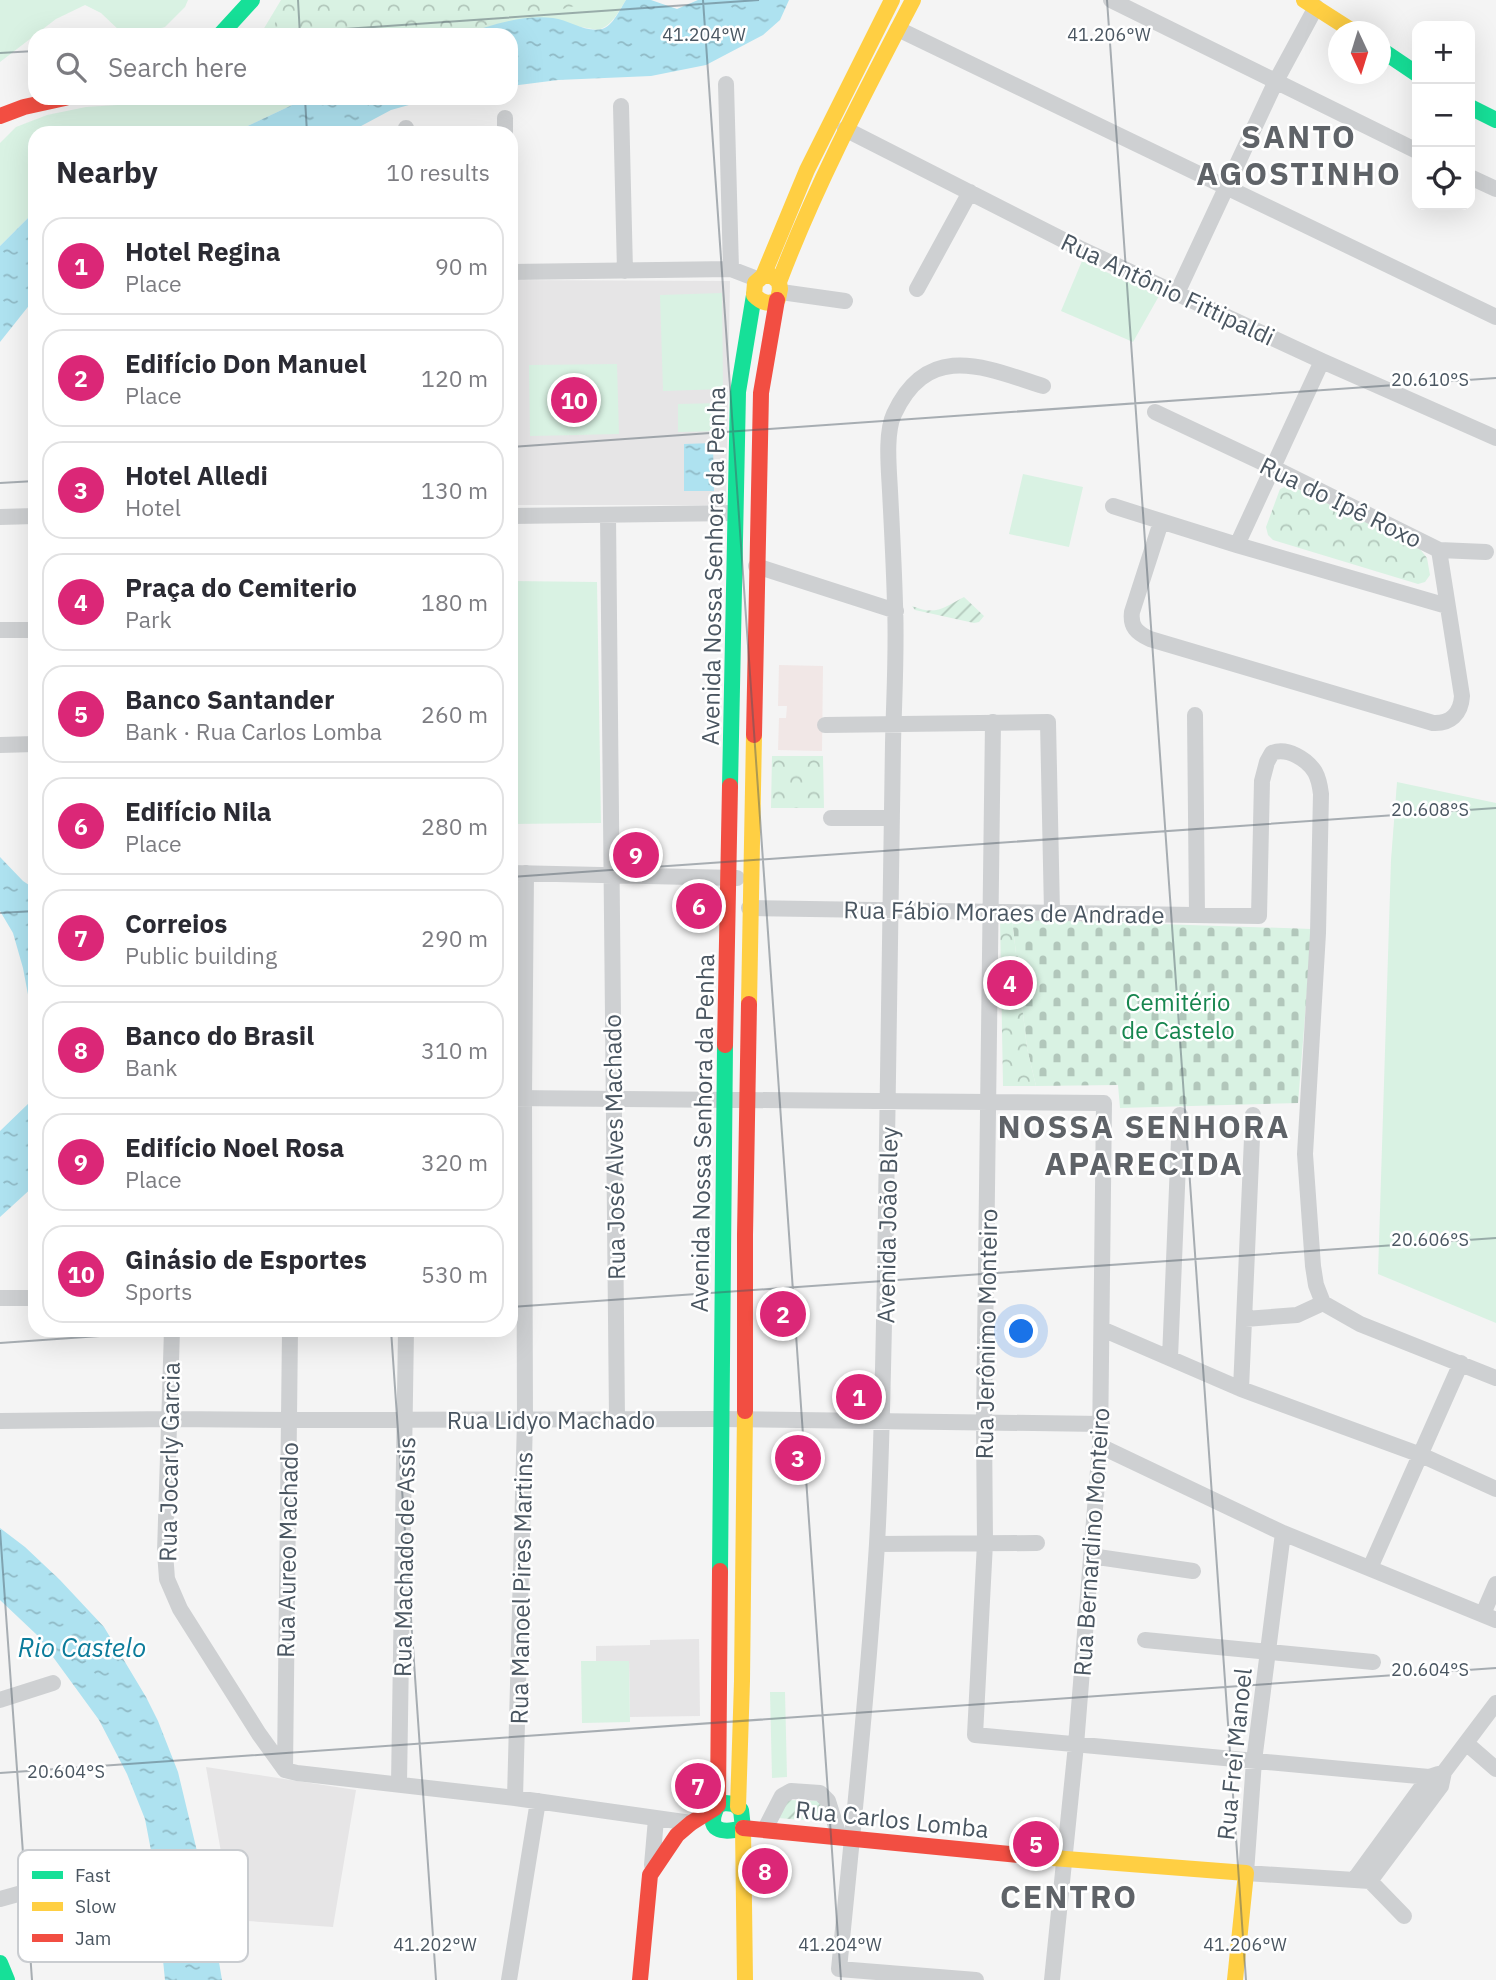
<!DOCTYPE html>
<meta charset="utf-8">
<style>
:root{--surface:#fff;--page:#f2f2f3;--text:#2b2b33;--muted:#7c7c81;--line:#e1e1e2;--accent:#db2777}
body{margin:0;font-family:"IBM Plex Sans",sans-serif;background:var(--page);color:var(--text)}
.controls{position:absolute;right:21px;top:21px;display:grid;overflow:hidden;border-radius:14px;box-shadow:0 7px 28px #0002}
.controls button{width:63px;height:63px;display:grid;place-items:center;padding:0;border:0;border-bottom:2px solid var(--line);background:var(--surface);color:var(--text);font:35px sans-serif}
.compass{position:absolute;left:1328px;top:21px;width:63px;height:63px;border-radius:50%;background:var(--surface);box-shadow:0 7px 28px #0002;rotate:176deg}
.you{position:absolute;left:1022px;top:1332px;width:24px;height:24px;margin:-18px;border:5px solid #fff;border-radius:50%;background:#1a73e8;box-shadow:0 0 0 10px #1a73e833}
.badge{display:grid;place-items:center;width:46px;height:46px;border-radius:50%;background:var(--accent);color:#fff;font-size:23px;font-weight:700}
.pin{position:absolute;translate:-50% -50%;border:4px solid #fff;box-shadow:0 2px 7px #0006}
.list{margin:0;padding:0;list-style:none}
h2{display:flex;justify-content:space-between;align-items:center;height:91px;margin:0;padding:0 28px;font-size:30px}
h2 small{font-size:23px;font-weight:400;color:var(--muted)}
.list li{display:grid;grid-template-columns:46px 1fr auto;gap:21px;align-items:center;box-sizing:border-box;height:98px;margin:0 14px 14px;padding:0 14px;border:2px solid var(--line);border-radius:21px}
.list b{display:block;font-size:26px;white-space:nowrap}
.list p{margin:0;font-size:23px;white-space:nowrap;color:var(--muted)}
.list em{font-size:23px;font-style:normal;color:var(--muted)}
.icon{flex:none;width:38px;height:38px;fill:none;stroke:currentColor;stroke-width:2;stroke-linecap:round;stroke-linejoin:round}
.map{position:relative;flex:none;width:1496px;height:1980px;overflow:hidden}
.search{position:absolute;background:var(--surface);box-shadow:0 7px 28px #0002;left:28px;top:28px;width:490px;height:77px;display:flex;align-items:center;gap:18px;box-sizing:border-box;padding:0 24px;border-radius:21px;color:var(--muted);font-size:26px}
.panel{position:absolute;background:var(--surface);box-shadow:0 7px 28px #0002;left:28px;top:126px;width:490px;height:1211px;border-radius:21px}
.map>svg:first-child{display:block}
.education{fill:#e6e5e6}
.medical{fill:#f1e7e6}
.grass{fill:#d9f2e3}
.cemetery{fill:url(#cemetery-stones)}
.park{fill:url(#park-crowns)}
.garden{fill:url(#garden-furrows)}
.water{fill:url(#water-ripples)}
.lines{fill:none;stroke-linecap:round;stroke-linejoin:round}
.street{stroke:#ced0d2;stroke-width:16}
.fast{stroke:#16e098;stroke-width:16}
.slow{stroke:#ffcf43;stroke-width:16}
.jam{stroke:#f24e42;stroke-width:16}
.ticks{fill:none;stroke:#4a5661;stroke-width:2;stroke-opacity:0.45}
.labels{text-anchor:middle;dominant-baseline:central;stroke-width:5;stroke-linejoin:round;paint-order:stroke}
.street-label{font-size:24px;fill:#4a5661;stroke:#fff}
.park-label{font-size:24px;fill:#17864f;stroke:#fff}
.water-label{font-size:26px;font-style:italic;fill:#0c7c9b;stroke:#fff}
.district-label{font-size:32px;font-weight:bold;letter-spacing:2px;fill:#5f6368;stroke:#fff}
.key{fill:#fff;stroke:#c9ccd0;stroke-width:2}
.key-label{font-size:19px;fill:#4a5661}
.ticks-label{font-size:18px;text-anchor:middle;fill:#4a5661;stroke:#fff;stroke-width:5;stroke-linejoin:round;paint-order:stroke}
</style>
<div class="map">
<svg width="1496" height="1980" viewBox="0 0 1496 1980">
<defs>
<pattern id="cemetery-stones" width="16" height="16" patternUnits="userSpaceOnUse" patternTransform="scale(1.75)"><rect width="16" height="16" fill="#d9f2e3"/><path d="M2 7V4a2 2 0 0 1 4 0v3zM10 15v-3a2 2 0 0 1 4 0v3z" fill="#b2c7bb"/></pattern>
<pattern id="park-crowns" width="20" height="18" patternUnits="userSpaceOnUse" patternTransform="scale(1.75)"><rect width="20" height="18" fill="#d9f2e3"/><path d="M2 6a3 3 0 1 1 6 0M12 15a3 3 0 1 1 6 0" fill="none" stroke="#b2c7bb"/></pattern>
<pattern id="garden-furrows" width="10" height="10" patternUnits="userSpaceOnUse" patternTransform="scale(1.75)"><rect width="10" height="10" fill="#d9f2e3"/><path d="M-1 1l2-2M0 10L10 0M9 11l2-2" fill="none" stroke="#b2c7bb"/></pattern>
<pattern id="water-ripples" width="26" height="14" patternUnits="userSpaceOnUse" patternTransform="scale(1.75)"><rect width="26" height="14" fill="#aee2f0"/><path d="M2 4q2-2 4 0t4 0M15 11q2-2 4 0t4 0" fill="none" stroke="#90bac6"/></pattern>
</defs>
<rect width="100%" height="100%" fill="#f4f4f4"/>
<path class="education" d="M511,280L730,281L726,505H511Z
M699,1639L700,1716L630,1717L629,1661H596V1646L650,1645V1640Z
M206,1767L356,1790L333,1927L233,1920Z"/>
<path class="medical" d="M779,665L823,666L822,751L778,750L779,718H786L787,706H778Z"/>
<path class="grass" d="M0,0H188L185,7L165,27L135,35L122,33L101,13L85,5L56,19L0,62Z
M281,0H626C618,12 613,25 598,30L530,18L504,23L461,35H260Z
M173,98H307L233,133H35V211L0,246V143L16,127L47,115L86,107L149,103Z
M1082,261L1159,296L1133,342L1061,311Z
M722,293L723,389L663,391L660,295Z
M617,364L619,434L530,436L529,365Z
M722,403L723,431L678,432V404Z
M1023,474L1083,487L1069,547L1009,534Z
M511,581L597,582L601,823L511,824Z
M1397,782L1496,803V1323L1378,1274L1391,860Z
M581,1661H629L630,1722L582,1723Z
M770,1692H785L787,1777L772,1778Z"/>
<path class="cemetery" d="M1012,919L1312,929L1298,1103L1120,1108L1118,1085L1036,1086L1027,1048Z"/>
<path class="park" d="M285,0H599L546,13L485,25L452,35H270Z
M1287,486L1296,488L1420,549L1427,558L1430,575L1425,582L1418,584L1273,540L1268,535L1266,527L1280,489Z
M772,756H823L824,808H771Z
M1000,917L1012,919L1027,1048L1036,1086H1003Z"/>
<path class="garden" d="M964,597L984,616L979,622L974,623L915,610L912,606C936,616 943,608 964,597Z
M788,1800L821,1801L829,1822L778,1818Z"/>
<path class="water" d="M626,0H651L677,9L698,0H789L780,20L763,35L706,65L651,76L558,80L511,86V35H461C489,26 523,14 553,18C569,20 586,33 602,29C613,26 620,9 626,0Z
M307,98H434L391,110L348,133H233Z
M35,211V298L0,342V246Z
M713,443L714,491H684V444Z
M0,857L23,881L35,889V1185L0,1217V1131L29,1103L34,1080L32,1016L23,968L13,933L0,911Z
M0,1528L25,1547L60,1580L104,1627L146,1697L158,1721L178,1772L208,1897L222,1980H165L153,1861L145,1819L127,1774L99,1720L37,1635L0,1600Z"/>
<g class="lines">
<path class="street" d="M1111,0L1417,151
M898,29L1496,317
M726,84L731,269
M621,106L625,271
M505,118V133
M406,128V133
M845,129L1079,248L1322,361L1496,438
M1470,177L1496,189
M511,272L731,269L757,279
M917,289L970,192
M781,292L845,301
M1177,293L1276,81L1316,7
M1155,412L1274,468L1439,550L1462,696C1461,714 1450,724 1433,723L1150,639C1137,633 1130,627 1132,612L1161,522
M1113,506L1237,545L1447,606
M608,515L617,1419
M511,516L735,513
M0,517L35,516
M1237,545L1322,361
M1439,550L1486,552
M756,566L896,611
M0,630H35
M1195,715L1197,915
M993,722L984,1423L985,1543L975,1735L1429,1777
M825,725L1048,722L1052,912
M0,745L35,744
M831,818H892
M511,873L737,878
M749,908L1259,916L1262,781L1267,762L1272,753C1287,747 1307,759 1315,772C1319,779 1320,786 1321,794L1318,933L1305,1154L1313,1266L1316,1285L1323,1303
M511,1098L1104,1103L1100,1446L1076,1745L1052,1980
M0,1298H35
M1323,1303L1360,1324L1496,1378
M1245,1319L1297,1315L1323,1303
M1102,1329L1241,1389L1421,1455L1496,1489
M172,1330L165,1552L167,1579L180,1609L259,1734L285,1770
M1170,1358L1180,1115
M1241,1389L1253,1115
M0,1421L170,1419L288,1420L722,1419L1102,1424
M1100,1446L1283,1533L1496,1620
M1283,1533L1254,1761L1246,1873L1370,1881L1441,1786L1444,1772L1496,1703
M877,1544L1037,1543
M1091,1556L1193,1571
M1370,1568L1461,1363
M1483,1614L1496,1584
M1145,1640L1373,1662
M0,1700L53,1683
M1466,1743L1496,1769
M285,1770L290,1330
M285,1770L297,1773L515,1798L691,1823
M399,1784L406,1330
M515,1798L525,1420L524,1098L526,873
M765,1829L782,1796L791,1791L820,1793L828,1801L839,1836
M652,1865L656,1819
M1354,1880L1429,1777L1438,1774
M1370,1881L1404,1916
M0,1899L148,1858
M509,1980L538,1801
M976,1980L839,1969C853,1828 868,1686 877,1544C882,1454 883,1364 885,1275C889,1098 891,921 893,744C894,697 897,651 895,604C894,567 892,529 890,491C889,470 885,433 894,414C928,341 984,367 1043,386"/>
<path class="fast" d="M220,35L252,0
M1380,49L1417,74
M1470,107L1496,120
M730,786L738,392L754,295
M720,1571L725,1045
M725,1803L734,1804L741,1810L743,1828C722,1834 704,1831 718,1805Z
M0,1963L7,1980"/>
<path class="slow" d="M1304,0L1354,32
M763,276L807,170L892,0
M779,282L772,276H763L755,283L754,295C761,302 769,306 778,299L780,289L779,282C816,184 865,92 913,0
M749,1004L754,735
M738,1807L742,1681L745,1411
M743,1828L745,1980
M1040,1857L1246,1873L1235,1980"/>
<path class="jam" d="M0,116L24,107L65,98
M754,735L761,393L777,300
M725,1045L730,786
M745,1411V1235L749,1004
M718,1805L720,1571
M743,1828L1040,1857
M640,1980L650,1875L677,1835L691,1823L715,1808"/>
</g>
<path class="ticks" d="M298,0L300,35M703,0L841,1980M1107,0L1246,1980M258,35L759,0M0,53L35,51M305,98L307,133M511,447L1496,378M0,483L35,481M511,877L1496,808M0,913L35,911M511,1307L1496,1238M391,1330L436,1980M0,1343L185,1330M0,1530L32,1980M0,1773L1496,1668"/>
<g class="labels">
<g class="street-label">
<text transform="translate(1168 289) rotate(25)">Rua Antônio Fittipaldi</text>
<text transform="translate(1341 502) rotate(26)">Rua do Ipê Roxo</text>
<text transform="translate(713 566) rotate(-89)">Avenida Nossa Senhora da Penha</text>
<text transform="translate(1004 912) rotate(1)">Rua Fábio Moraes de Andrade</text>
<text transform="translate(702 1133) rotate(-89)">Avenida Nossa Senhora da Penha</text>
<text transform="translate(614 1147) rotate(-91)">Rua José Alves Machado</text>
<text transform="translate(887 1225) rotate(-89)">Avenida João Bley</text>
<text transform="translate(986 1334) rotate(-89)">Rua Jerônimo Monteiro</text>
<text x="551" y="1420">Rua Lidyo Machado</text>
<text transform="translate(169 1462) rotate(-89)">Rua Jocarly Garcia</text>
<text transform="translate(1091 1542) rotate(-86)">Rua Bernardino Monteiro</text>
<text transform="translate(287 1550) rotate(-89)">Rua Aureo Machado</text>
<text transform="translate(404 1557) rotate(-89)">Rua Machado de Assis</text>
<text transform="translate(521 1588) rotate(-89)">Rua Manoel Pires Martins</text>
<text transform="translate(1234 1754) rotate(-84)">Rua Frei Manoel</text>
<text transform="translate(892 1819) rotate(6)">Rua Carlos Lomba</text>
</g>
<g class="park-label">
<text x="1178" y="1002">Cemitério<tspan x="1178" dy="28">de Castelo</tspan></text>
</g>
<g class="water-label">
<text x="82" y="1647">Rio Castelo</text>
</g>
<g class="district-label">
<text x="1299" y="136">SANTO<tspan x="1299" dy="37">AGOSTINHO</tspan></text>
<text x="1144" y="1126">NOSSA SENHORA<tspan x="1144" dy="37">APARECIDA</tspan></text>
<text x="1069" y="1896">CENTRO</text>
</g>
</g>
<rect x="18" y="1850" width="230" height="112" rx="10" class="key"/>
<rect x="32" y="1871" width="31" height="8" fill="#16e098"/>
<rect x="32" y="1902" width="31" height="9" fill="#ffcf43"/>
<rect x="32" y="1934" width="31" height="8" fill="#f24e42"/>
<g class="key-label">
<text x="75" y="1882">Fast</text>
<text x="75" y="1913">Slow</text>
<text x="75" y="1945">Jam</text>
</g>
<g class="ticks-label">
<text x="704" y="41">41.204°W</text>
<text x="1109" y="41">41.206°W</text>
<text x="1430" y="386">20.610°S</text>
<text x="1430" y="816">20.608°S</text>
<text x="1430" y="1246">20.606°S</text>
<text x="1430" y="1676">20.604°S</text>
<text x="66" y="1778">20.604°S</text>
<text x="435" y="1951">41.202°W</text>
<text x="840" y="1951">41.204°W</text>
<text x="1245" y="1951">41.206°W</text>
</g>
</svg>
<div class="controls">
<button>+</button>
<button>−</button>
<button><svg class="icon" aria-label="locate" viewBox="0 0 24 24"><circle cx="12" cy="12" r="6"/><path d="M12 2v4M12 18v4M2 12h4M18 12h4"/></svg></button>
</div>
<svg class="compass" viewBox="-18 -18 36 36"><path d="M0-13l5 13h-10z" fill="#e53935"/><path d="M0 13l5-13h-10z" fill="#7c7c81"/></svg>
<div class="you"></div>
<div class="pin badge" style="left:859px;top:1397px">1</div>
<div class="pin badge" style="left:783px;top:1314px">2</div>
<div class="pin badge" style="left:798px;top:1458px">3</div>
<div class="pin badge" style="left:1010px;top:983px">4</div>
<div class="pin badge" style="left:1036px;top:1844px">5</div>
<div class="pin badge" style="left:699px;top:906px">6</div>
<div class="pin badge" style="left:698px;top:1786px">7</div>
<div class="pin badge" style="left:765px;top:1871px">8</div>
<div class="pin badge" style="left:636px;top:855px">9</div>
<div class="pin badge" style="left:574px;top:400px">10</div>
<div class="search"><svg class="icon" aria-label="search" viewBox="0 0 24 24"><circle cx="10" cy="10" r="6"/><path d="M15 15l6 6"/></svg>Search here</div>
<section class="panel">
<h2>Nearby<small>10 results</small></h2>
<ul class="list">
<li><span class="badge">1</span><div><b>Hotel Regina</b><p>Place</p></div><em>90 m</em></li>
<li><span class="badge">2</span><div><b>Edifício Don Manuel</b><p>Place</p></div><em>120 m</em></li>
<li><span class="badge">3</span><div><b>Hotel Alledi</b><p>Hotel</p></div><em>130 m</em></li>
<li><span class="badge">4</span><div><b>Praça do Cemiterio</b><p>Park</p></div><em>180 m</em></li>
<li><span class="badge">5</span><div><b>Banco Santander</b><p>Bank · Rua Carlos Lomba</p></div><em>260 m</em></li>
<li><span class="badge">6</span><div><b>Edifício Nila</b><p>Place</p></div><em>280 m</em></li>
<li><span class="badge">7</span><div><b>Correios</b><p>Public building</p></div><em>290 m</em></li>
<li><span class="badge">8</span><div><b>Banco do Brasil</b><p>Bank</p></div><em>310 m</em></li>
<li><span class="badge">9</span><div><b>Edifício Noel Rosa</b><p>Place</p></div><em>320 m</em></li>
<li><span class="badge">10</span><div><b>Ginásio de Esportes</b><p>Sports</p></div><em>530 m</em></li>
</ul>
</section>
</div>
